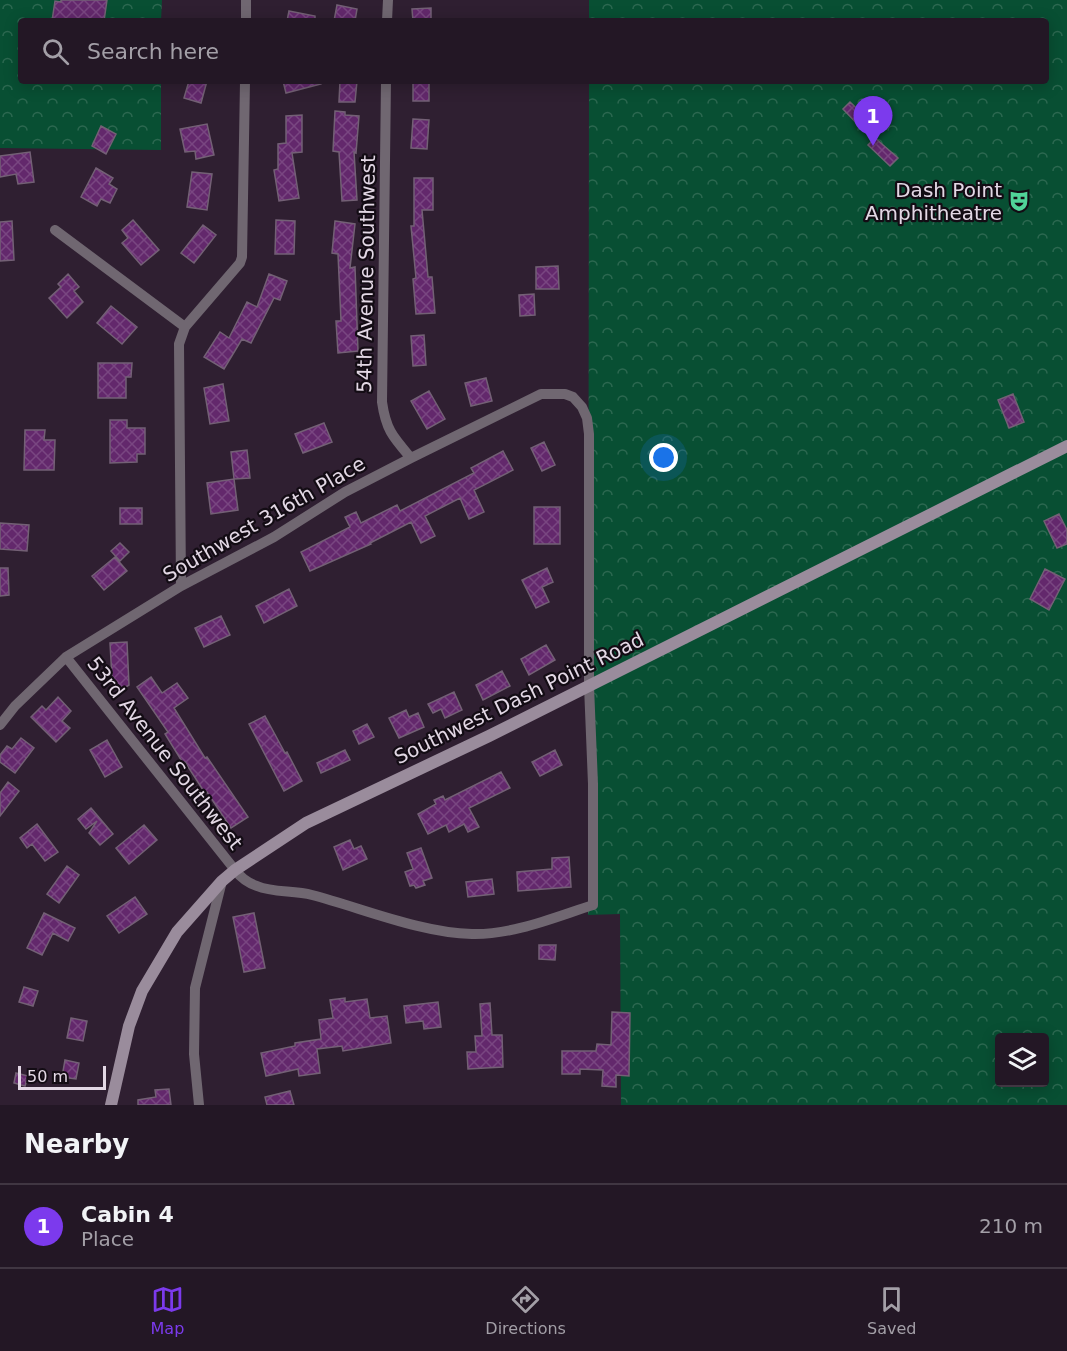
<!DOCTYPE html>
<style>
:root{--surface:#231725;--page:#2b202d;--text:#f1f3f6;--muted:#a39fa7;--line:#403642;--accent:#7c3aed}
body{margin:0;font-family:"DejaVu Sans",sans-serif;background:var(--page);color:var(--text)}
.controls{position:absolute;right:18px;bottom:18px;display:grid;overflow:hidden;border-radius:6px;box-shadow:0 3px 15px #0003}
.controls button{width:54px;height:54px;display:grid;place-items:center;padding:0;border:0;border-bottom:2px solid var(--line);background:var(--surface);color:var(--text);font:30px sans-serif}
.scale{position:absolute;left:18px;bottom:15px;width:88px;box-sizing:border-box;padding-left:6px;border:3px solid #e3d8e5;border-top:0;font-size:16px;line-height:21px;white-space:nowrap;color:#e3d8e5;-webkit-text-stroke:4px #130c14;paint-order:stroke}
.you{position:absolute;left:664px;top:458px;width:21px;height:21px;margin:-15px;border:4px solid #fff;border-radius:50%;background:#1a73e8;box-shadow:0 0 0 9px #1a73e833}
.badge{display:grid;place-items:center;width:39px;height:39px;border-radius:50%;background:var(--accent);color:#fff;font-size:20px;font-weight:700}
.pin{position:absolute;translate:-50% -50px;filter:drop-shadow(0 2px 3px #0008)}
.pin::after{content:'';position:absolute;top:32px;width:21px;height:18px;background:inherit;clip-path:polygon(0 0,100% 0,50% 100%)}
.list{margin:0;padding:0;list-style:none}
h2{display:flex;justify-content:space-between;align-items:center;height:78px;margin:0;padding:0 24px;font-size:26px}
h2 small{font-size:20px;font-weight:400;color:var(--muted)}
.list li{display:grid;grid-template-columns:39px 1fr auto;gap:18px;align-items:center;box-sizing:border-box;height:84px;padding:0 24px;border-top:2px solid var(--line)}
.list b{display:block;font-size:22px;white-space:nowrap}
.list p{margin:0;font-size:20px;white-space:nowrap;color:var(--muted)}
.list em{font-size:20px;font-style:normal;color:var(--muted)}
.icon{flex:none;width:33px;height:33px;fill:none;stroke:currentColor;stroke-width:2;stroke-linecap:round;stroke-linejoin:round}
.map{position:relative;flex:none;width:1067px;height:1105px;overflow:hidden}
.search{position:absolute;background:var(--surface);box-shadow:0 3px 15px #0003;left:18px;right:18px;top:18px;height:66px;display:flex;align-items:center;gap:15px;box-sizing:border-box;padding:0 21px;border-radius:6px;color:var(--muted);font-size:22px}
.sheet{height:162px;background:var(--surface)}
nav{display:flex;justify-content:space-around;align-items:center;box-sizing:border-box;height:84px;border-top:2px solid var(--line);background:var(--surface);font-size:16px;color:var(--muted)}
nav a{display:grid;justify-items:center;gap:3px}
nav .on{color:var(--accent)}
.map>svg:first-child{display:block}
.forest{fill:url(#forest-crowns);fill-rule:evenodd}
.building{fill:url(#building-cross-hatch);stroke:#736075;stroke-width:1.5}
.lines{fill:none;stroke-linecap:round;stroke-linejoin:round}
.minor{stroke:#706771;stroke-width:10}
.secondary{stroke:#9a8c9c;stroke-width:12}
.labels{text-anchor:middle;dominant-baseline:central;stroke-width:4.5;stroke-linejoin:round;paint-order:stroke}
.poi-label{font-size:20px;fill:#e3d8e5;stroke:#130c14;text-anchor:end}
.street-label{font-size:20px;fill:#e3d8e5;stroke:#130c14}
</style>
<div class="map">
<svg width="1067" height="1105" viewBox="0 0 1067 1105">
<defs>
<pattern id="forest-crowns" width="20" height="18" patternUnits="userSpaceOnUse" patternTransform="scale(1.5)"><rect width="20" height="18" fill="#084f33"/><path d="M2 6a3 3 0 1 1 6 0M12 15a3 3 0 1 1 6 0" fill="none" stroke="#2c6850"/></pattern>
<pattern id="building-cross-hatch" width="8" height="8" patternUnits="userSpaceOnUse" patternTransform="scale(1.5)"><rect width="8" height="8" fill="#63286c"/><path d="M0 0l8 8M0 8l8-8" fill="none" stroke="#794681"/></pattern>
</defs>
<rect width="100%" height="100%" fill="#2f1f31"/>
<path class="forest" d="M0,0H162L161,21H21V81H161V150L0,148Z
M589,0H1067V1105H621L620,914L588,915L589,81H1046V21H589ZM1000,1038H1044V1082H1000Z"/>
<path class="building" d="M61,0H107L104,21L91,19L90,21H52L55,1L61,2Z
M337,5L357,9L355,21H334Z
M431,8V21H413L412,9Z
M289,11L315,16V21H287Z
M189,81H207L201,103L184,98Z
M283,81H321V84L286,93Z
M340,81H357L355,102H339Z
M413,81H429V101H413Z
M850,102L872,123L864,131L843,109Z
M335,111L345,112V115L359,116L356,153L354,152L357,200L342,201L339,152L333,151Z
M302,115V152L292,153L299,198L279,201L274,170L278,169V144L286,143V116Z
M413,119L429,120L427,149L411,148Z
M207,124L214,155L196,159L195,151L185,152L180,129Z
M101,126L116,134L106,154L92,146Z
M875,138L898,158L890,166L868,145Z
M30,152L34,182L18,184L16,174L0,177V156Z
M96,168L113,178L109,184L117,189L110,203L101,199L97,206L81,197Z
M192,172L212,174L207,210L187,207Z
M414,178H433V210H422L428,277H432L435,313L416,314L413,279L416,278L411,226H414Z
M133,220L159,250L141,265L122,243L128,238L122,230Z
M276,220L295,221L294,254H275Z
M12,221L14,260L0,261V222Z
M335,221L355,224L350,268L355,267L358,351L338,353L336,321H341L338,254L332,253Z
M203,225L216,235L194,263L181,253Z
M558,266L559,289H536V267Z
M68,274L79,287L74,291L83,302L67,318L49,298L61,287L58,284Z
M269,274L287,281L280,300L274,298L251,343L242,339L224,369L204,357L220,332L229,338L247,302L257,307Z
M534,294L535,315L520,316L519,295Z
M111,306L137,327L122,344L97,323Z
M424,335L426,365L413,366L411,336Z
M98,363H132L131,377H126V398H98Z
M486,378L492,401L471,406L465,383Z
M223,384L229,421L210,424L204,388Z
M429,391L445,419L427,429L411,401Z
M1013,394L1024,422L1009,428L998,400Z
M110,420H127V428H145V454H137V462L110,463Z
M324,423L332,442L303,453L295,434Z
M25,430H45L44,440H55L54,470H24Z
M544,442L555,465L542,471L531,448Z
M247,450L250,478L234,479L231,452Z
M503,451L513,470L474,490L484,512L469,519L460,498L425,516L435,536L421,543L411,522L370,543L371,544L310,571L301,552L350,527L345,517L356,512L361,523L397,505L400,511L474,473L471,468Z
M234,479L238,510L211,514L207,483Z
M534,507H560V544H534Z
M120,508H142V524H120Z
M1059,514L1067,530V544L1057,548L1044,521Z
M0,523L29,525L27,551L0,549Z
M120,543L129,552L120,561L111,551Z
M115,557L127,571L104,590L92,576Z
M0,568H8L9,595L0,596Z
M547,568L553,582L542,587L549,602L536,608L522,580Z
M1045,569L1065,579L1049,610L1030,599Z
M289,589L297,606L264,623L256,606Z
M221,616L230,635L204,647L195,628Z
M127,642L129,685L118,692L110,679L112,678L110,643Z
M546,645L555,660L529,675L521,659Z
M502,671L510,686L483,700L476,685Z
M151,677L162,693L177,683L188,698L174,708L205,758L207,757L248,817L231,828L207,792L205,793L185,762L183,763L165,734L168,732L137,687Z
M454,692L462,710L445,718L441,709L433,713L428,704Z
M58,697L71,711L62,721L70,728L56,742L31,717L42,706L46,710Z
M406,710L409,717L418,713L424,727L399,738L389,718Z
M265,716L285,753L287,752L302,781L284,791L249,724Z
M367,724L374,737L359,744L353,731Z
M21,738L34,748L15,773L0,762V755L7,746L12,749Z
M107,740L122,767L105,777L90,750Z
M345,750L350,760L321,773L317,763Z
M555,750L562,765L540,776L532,762Z
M501,772L510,788L469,808L479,827L468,832L464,824L449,832L446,825L428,834L418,814L436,804L434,800L443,796L445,800Z
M8,782L19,791L0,816V793Z
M91,808L113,834L100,845L89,833L97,821L86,829L78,819Z
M37,824L58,852L45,861L32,844L27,848L20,838Z
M144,825L157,840L129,864L116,848Z
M350,840L354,849L361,846L367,859L343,870L334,847Z
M421,848L432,878L423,881L425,885L416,888L414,885L410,886L405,872L413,869L407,853Z
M569,857L571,887L518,891L517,872L552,869V858Z
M67,866L79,875L59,903L47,894Z
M492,879L494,894L468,897L466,882Z
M135,897L147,914L119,933L107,916Z
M44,913L75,928L68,941L53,933L42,955L27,948Z
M254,913L265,968L244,972L233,917Z
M539,945H556L555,960L539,959Z
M24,987L38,991L33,1006L19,1002Z
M345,998V1002L367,999L370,1018L387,1016L391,1043L343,1051L342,1046L317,1049L320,1073L299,1076L298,1069L266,1076L261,1053L295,1046V1043L321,1039L319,1020L333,1018L330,1000Z
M438,1002L441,1027L424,1029L423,1021L406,1023L404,1006Z
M490,1003L492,1035H502L503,1067L468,1069L467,1052H476L475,1036H482L480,1004Z
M612,1012L630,1013L629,1076L616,1075V1087L602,1086L603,1070L580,1069V1074H562V1051H596L597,1044L611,1045Z
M71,1018L87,1021L83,1041L67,1038Z
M65,1060L79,1063L76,1079L62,1077Z
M16,1073L28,1076L25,1086L14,1083Z
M169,1089L171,1105H138V1100L156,1097L155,1090Z
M290,1091L294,1105H267L265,1097Z"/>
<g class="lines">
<path class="minor" d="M246,21V0
M387,21L388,0
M386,81L382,402C386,430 393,437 411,458
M55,230L185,327
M181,586L179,344L185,327L240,263L242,257L245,81
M0,725L15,706L66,657L181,586L274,537L345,492L411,458L541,394H565L573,397L582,407L587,418L589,434V686L593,784V905C555,917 513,935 472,934C421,933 362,908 312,895C294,890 273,893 257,886C248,883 241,878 235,870L66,657
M199,1105L194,1054L195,988L222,881"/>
<path class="secondary" d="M111,1105L129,1026L142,991L177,932L222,881L235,870L306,823L489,736L1067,446"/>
</g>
<defs>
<symbol id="theatre-bare" viewBox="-9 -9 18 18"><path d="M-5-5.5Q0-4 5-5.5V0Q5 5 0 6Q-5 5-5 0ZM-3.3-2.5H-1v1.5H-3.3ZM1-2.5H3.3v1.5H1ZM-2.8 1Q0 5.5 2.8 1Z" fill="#50d398" stroke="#130c14" stroke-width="2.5" paint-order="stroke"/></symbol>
</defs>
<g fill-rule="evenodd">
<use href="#theatre-bare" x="1004" y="186" width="30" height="30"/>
</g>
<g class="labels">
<g class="poi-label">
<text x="1002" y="190">Dash Point<tspan x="1002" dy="23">Amphitheatre</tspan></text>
</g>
<g class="street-label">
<text transform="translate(366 274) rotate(-89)">54th Avenue Southwest</text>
<text transform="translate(264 519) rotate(-30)">Southwest 316th Place</text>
<text transform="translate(519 698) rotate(-26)">Southwest Dash Point Road</text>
<text transform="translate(165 753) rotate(52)">53rd Avenue Southwest</text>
</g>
</g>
</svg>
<div class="controls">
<button><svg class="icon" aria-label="layers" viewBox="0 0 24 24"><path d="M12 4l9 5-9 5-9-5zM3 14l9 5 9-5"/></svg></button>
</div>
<div class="scale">50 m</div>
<div class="you"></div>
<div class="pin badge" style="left:873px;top:146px">1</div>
<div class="search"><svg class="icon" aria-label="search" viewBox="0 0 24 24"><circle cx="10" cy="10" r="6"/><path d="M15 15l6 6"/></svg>Search here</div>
</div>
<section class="sheet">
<h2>Nearby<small></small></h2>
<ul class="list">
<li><span class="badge">1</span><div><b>Cabin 4</b><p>Place</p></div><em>210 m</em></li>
</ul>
</section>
<nav>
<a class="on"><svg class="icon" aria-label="map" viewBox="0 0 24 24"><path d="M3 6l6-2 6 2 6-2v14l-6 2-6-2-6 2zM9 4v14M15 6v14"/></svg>Map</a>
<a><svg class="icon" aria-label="directions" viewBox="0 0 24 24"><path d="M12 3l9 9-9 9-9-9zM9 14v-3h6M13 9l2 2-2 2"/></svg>Directions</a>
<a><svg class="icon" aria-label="saved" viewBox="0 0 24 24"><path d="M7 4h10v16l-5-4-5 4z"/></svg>Saved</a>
</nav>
